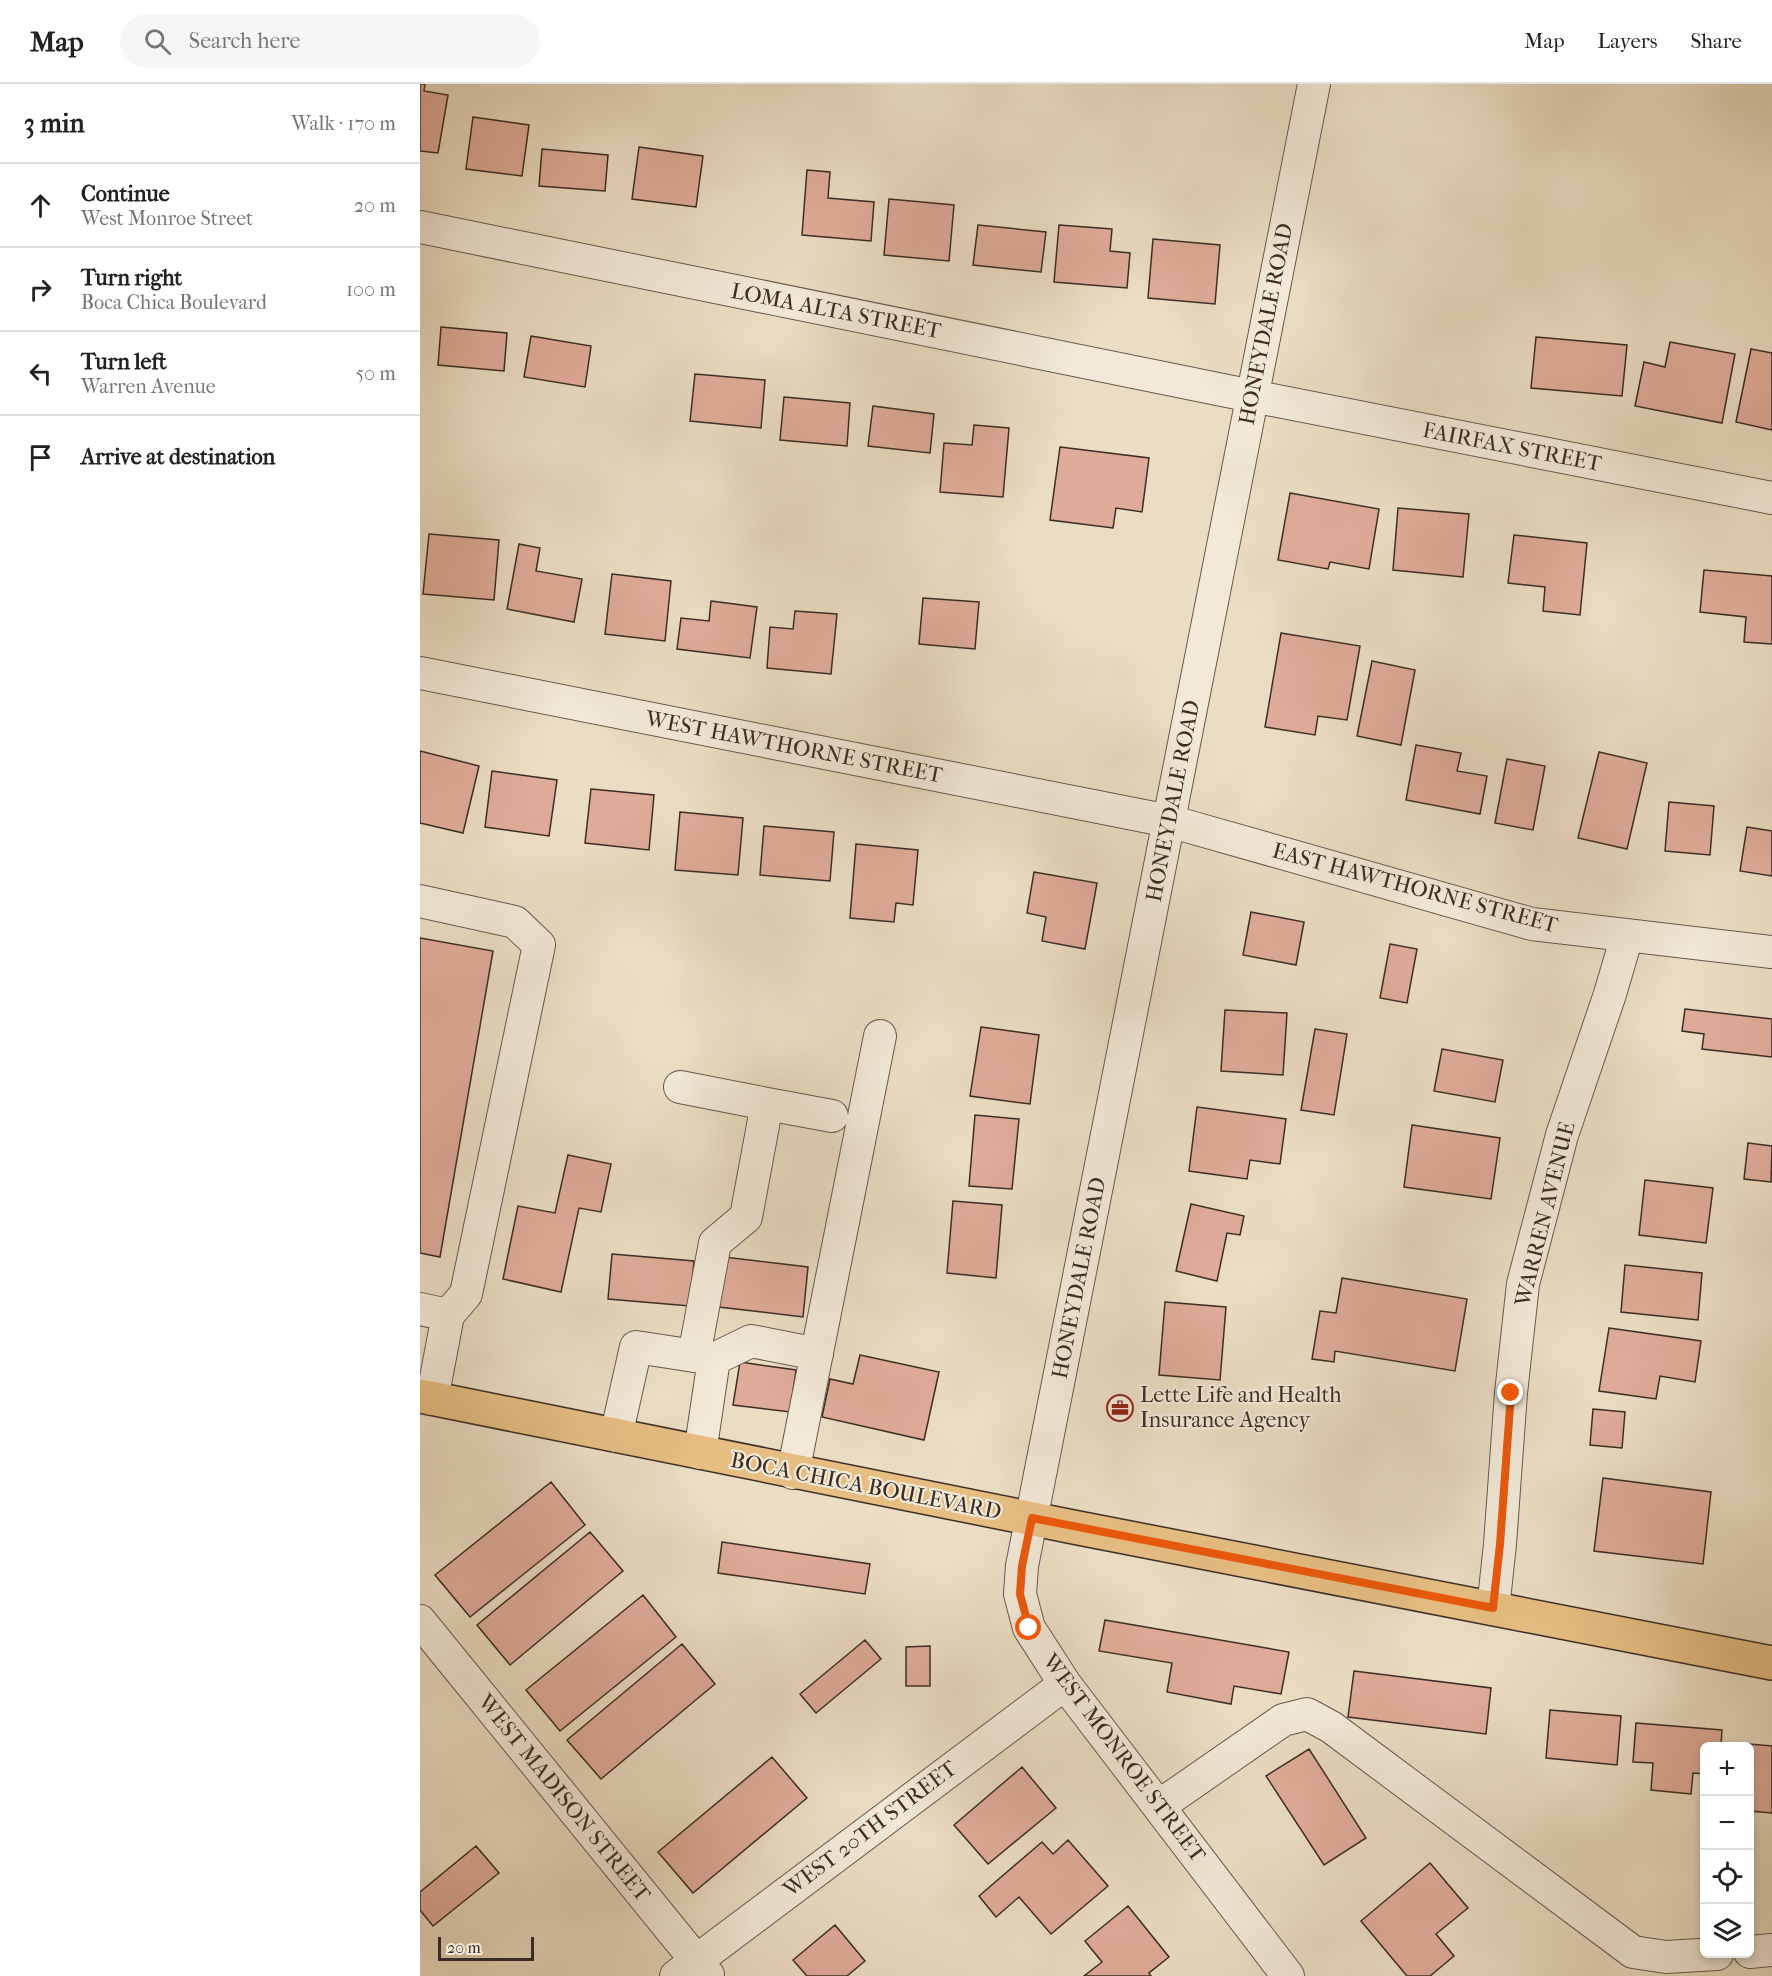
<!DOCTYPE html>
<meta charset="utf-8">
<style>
:root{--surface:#fff;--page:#f6f6f6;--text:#222;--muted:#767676;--line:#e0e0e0}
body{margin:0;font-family:"IM FELL French Canon",serif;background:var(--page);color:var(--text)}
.controls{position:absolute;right:18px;bottom:18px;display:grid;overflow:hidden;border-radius:9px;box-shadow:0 3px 9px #0003}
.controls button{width:54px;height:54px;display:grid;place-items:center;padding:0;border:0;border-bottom:2px solid var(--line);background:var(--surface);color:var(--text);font:30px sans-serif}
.scale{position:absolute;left:18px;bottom:15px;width:96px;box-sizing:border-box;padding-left:6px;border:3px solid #3b2d26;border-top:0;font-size:16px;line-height:21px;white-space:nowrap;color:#3b2d26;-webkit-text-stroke:4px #f2e9d8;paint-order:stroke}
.stop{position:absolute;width:18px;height:18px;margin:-14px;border:4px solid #ea580c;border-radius:50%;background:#fff}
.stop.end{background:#ea580c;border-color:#fff;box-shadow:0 2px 6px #0008}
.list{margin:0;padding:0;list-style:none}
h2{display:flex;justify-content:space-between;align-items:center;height:78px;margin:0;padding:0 24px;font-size:26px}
h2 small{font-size:20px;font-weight:400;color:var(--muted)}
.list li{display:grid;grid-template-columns:39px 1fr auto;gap:18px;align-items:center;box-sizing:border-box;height:84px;padding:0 24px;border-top:2px solid var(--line)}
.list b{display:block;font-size:22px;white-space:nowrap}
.list p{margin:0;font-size:20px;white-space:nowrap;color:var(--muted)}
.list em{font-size:20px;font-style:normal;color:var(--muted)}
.icon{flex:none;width:33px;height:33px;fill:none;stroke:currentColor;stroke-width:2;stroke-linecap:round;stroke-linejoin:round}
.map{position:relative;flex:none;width:1352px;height:1892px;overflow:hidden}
header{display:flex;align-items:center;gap:36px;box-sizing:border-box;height:84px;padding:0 30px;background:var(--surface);border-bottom:2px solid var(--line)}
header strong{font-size:28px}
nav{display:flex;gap:33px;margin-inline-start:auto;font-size:21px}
.search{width:420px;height:54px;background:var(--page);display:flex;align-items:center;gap:15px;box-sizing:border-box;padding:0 21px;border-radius:33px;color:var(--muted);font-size:22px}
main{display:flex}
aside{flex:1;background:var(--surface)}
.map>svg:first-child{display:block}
.building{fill:#e0ac9a;stroke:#3b2d26;stroke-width:1.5}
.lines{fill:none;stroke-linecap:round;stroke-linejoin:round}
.minor-casing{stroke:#67594d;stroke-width:34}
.major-casing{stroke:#3b2d26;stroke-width:36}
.minor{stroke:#f2e9d8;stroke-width:32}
.major{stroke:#e6be82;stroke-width:33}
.route{stroke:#ea580c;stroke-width:8}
.labels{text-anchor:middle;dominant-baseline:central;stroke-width:4.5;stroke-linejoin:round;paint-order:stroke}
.street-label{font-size:22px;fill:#3b2d26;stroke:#f2e9d8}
.poi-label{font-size:22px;fill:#3b2d26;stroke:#f2e9d8;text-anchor:start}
</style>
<header>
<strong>Map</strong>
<div class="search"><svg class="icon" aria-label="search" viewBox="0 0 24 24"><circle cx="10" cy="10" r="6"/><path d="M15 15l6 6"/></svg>Search here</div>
<nav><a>Map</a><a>Layers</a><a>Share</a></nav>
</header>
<main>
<aside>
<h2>3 min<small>Walk · 170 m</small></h2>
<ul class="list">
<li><svg class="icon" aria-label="ahead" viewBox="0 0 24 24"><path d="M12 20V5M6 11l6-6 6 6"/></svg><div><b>Continue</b><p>West Monroe Street</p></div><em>20 m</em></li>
<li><svg class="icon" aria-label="right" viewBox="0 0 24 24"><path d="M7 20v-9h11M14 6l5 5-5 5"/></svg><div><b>Turn right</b><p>Boca Chica Boulevard</p></div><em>100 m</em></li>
<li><svg class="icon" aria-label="left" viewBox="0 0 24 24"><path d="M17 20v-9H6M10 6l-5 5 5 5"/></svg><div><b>Turn left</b><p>Warren Avenue</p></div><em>50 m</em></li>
<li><svg class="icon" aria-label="arrive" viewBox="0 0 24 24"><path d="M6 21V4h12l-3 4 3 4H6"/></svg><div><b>Arrive at destination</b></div></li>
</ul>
</aside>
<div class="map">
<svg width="1352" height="1892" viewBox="0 0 1352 1892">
<rect width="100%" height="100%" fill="#ebddc3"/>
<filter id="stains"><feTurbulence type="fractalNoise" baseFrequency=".00333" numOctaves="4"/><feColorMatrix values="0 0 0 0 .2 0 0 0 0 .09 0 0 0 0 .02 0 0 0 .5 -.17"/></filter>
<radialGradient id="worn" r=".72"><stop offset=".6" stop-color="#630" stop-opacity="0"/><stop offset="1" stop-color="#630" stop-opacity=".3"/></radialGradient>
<path class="building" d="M0,0H5L4,7L28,11L18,69L0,67Z
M53,33L109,41L102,92L46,85Z
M219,63L283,72L276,123L212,115Z
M122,65L188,71L185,107L119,102Z
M387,86L410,88L408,114L454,118L451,157L382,151Z
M469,115L534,121L529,177L464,171Z
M558,141L626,148L621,188L553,181Z
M639,141L692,145L690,167L710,169L707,204L634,198Z
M733,155L800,161L795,220L728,214Z
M21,243L87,249L84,287L18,281Z
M111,252L171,262L165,303L104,293Z
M1116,253L1207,261L1202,312L1111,304Z
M1250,258L1315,270L1302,339L1215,322L1224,278L1245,283Z
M1331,265L1352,269V346L1316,338Z
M275,290L345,296L341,344L270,337Z
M364,313L430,319L427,362L360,356Z
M453,322L514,330L510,369L448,362Z
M554,341L589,344L583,413L520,408L524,359L552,361Z
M640,363L729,374L722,428L696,424L693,444L630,436Z
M870,409L959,425L949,485L910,478L908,485L858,476Z
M978,424L1049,430L1043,493L973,486Z
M9,450L79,456L74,516L3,510Z
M1094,451L1167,459L1160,531L1123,527L1125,503L1088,499Z
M99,460L120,464L116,487L162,495L154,538L87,525Z
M1284,486L1352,492V560L1324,558L1326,533L1280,528Z
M192,490L251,497L245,557L185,550Z
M503,514L559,518L555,565L499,560Z
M291,517L337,523L330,574L257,565L261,534L289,537Z
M375,527L417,530L411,590L347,584L350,543L373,545Z
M861,549L940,562L927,636L898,632L895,651L845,643Z
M952,577L995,586L981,661L937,652Z
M996,661L1041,669L1037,687L1067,692L1060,730L986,716Z
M0,667L59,682L43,749L0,739Z
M1179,668L1227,679L1207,765L1158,754Z
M1087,675L1125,682L1113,746L1075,739Z
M72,687L137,696L129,752L65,743Z
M171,705L234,711L229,766L165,759Z
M1249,718L1294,722L1290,771L1245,767Z
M260,728L323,734L318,791L255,786Z
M344,742L414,748L410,797L340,791Z
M1327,743L1352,747V792L1320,787Z
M436,760L498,766L493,821L476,819L474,838L430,834Z
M614,788L677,799L665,865L622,857L626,833L607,829Z
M831,828L884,838L876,881L823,871Z
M0,854L73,867L20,1173L0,1169Z
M970,860L997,865L987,919L960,914Z
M1265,925L1352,935V973L1282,965L1284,950L1262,947Z
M805,926L867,929L863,991L801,987Z
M561,943L619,951L610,1020L550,1012Z
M895,945L927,950L914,1031L881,1026Z
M1022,965L1083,976L1075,1018L1014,1007Z
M777,1023L866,1035L860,1080L830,1076L827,1095L769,1087Z
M555,1031L599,1035L592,1105L549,1102Z
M992,1041L1080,1054L1071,1115L984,1103Z
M1328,1059L1352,1062L1351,1098L1324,1095Z
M148,1071L191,1080L181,1128L159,1124L141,1208L83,1195L98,1122L135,1129Z
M1225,1096L1293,1104L1286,1159L1219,1151Z
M533,1117L582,1121L576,1194L527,1189Z
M771,1120L824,1132L820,1151L807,1149L797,1197L756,1187Z
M192,1170L274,1177L270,1222L188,1215Z
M304,1173L388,1183L383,1233L299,1223Z
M1205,1181L1282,1189L1278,1236L1201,1228Z
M922,1194L1047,1215L1035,1287L915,1267L914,1278L892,1275L900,1227L916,1229Z
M745,1218L806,1223L800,1296L739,1291Z
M1189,1244L1281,1257L1275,1298L1240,1292L1236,1315L1179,1307Z
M440,1271L519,1288L504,1356L402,1333L410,1295L433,1300Z
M320,1278L376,1286L370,1328L313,1321Z
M1173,1325L1205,1328L1202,1364L1170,1361Z
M1183,1394L1291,1408L1283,1480L1174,1467Z
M131,1398L165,1441L50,1533L15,1491Z
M170,1448L203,1487L90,1581L57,1541Z
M302,1458L450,1480L445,1510L298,1489Z
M223,1511L256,1553L140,1647L106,1606Z
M685,1536L869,1568L861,1610L814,1602L811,1620L747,1608L752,1579L679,1567Z
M445,1556L461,1575L396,1629L380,1610Z
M262,1560L295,1600L181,1695L147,1656Z
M510,1562V1602H486V1563Z
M934,1587L1071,1604L1066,1650L928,1633Z
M1130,1626L1201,1632L1197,1681L1126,1674Z
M1216,1639L1302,1646L1301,1662H1284V1690L1273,1689L1271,1710L1231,1706L1233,1679L1213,1678Z
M1329,1660L1352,1662V1729L1330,1727Z
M889,1665L946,1754L904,1781L846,1692Z
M352,1673L387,1714L273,1809L238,1768Z
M602,1683L636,1724L568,1780L534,1741Z
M648,1756L688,1802L631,1850L599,1813L576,1833L559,1812L622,1758L633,1770Z
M56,1762L79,1789L13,1842L0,1826V1808Z
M1010,1779L1048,1824L1016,1850L1034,1872L1010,1892H987L941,1837Z
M708,1822L749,1873L729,1889L731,1892H664L682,1878L665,1857Z
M415,1841L445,1877L427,1892H387L373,1876Z"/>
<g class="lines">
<defs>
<path id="minor" d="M0,143L832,312L1352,414
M0,589L749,737L1112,840L1352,868
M0,817L95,838L119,861L46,1210L28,1231
M260,1003L347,1020L326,1133L295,1159L274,1272
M347,1020L412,1032
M0,1225L28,1231L12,1315
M294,1275L331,1257L397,1270
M196,1352L216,1263L294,1275L280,1369
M373,1389L460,952
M1073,1525L1080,1460L1091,1309L1103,1200L1142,1051L1190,910L1207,852
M0,1537L288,1891
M739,1722L863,1636L887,1630L911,1643L1213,1868L1246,1873L1297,1870
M1330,1868L1352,1866
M256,1892L645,1600
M868,1892L645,1600L609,1544L600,1510L602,1482L894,0"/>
<path id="major" d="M0,1312C450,1405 901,1491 1352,1579"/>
</defs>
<use href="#minor" class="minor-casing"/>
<use href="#major" class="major-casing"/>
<use href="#minor" class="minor"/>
<use href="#major" class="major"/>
</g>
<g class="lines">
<path class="route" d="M609,1544L600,1510L602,1482L612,1434L1073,1524L1080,1460L1091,1309"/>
</g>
<defs>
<symbol id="office-ring" viewBox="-11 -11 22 22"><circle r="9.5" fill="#f2e9d8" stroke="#8f2418" stroke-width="1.5"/><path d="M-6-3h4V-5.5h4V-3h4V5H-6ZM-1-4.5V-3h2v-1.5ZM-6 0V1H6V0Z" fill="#8f2418"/></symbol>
</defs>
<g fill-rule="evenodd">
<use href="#office-ring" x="685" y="1309" width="30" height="30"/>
</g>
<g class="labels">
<g class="street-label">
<text transform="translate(416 227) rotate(11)">LOMA ALTA STREET</text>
<text transform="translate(846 240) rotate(-79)">HONEYDALE ROAD</text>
<text transform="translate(1092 363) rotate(11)">FAIRFAX STREET</text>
<text transform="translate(374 663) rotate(11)">WEST HAWTHORNE STREET</text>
<text transform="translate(753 717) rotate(-79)">HONEYDALE ROAD</text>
<text transform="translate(995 804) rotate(15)">EAST HAWTHORNE STREET</text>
<text transform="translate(1125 1130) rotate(-76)">WARREN AVENUE</text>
<text transform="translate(659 1194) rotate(-79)">HONEYDALE ROAD</text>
<text transform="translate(446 1402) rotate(11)">BOCA CHICA BOULEVARD</text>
<text transform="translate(704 1674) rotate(53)">WEST MONROE STREET</text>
<text transform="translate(144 1714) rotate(51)">WEST MADISON STREET</text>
<text transform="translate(450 1745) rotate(-37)">WEST 20TH STREET</text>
</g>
<g class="poi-label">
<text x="720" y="1311">Lette Life and Health<tspan x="720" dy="25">Insurance Agency</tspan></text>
</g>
</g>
<rect width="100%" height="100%" filter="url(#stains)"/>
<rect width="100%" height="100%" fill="url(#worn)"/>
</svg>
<div class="controls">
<button>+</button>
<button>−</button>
<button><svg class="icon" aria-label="locate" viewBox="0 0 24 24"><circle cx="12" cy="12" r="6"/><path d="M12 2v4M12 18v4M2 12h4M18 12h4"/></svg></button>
<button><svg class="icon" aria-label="layers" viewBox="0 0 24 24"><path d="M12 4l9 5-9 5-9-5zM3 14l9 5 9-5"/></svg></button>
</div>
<div class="scale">20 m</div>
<div class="stop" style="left:609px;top:1544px"></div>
<div class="stop end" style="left:1091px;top:1309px"></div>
</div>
</main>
